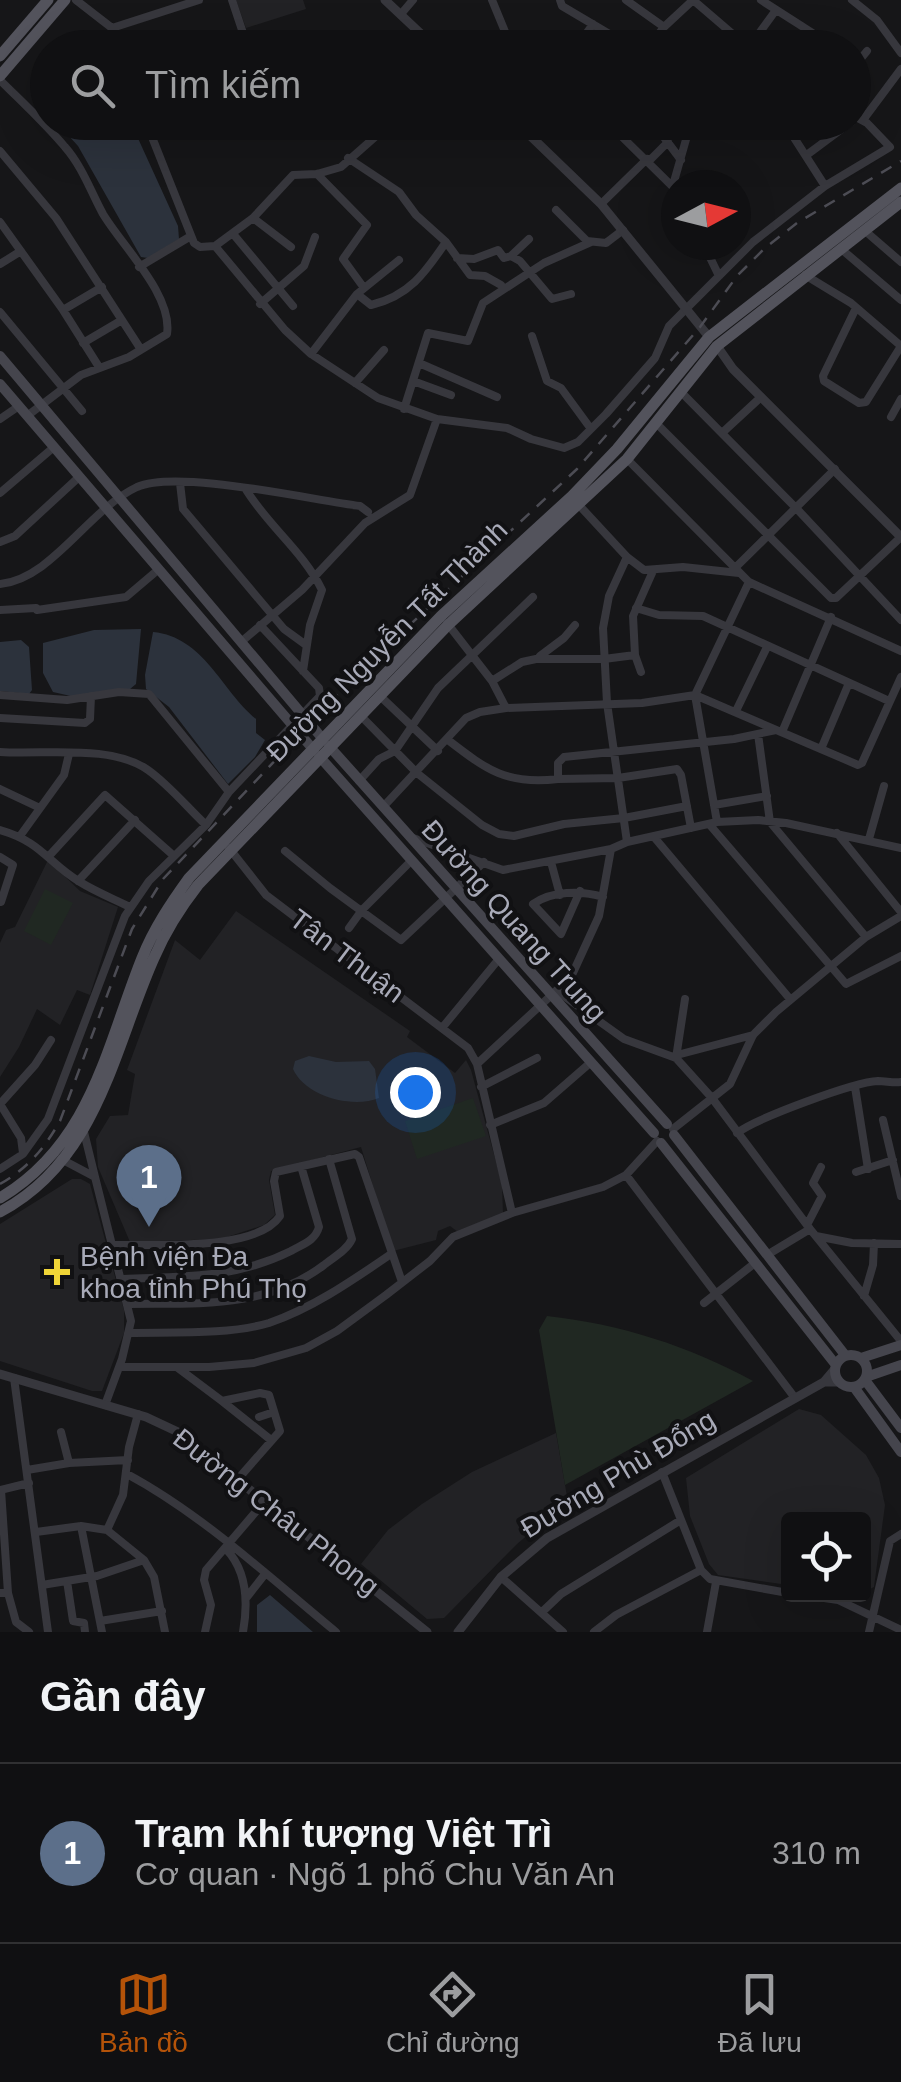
<!DOCTYPE html>
<html lang="vi">
<meta charset="utf-8">
<style>
:root{--surface:#101012;--page:#1e1e20;--text:#f1f3f6;--muted:#9c9d9f;--line:#303032;--accent:#b45309}
body{margin:0;font-family:Helvetica,sans-serif;background:var(--page);color:var(--text)}
.controls{position:absolute;right:30px;bottom:30px;display:grid;overflow:hidden;border-radius:10px;box-shadow:0 10px 40px #0002}
.controls button{width:90px;height:90px;display:grid;place-items:center;padding:0;border:0;border-bottom:2px solid var(--line);background:var(--surface);color:var(--text);font:50px sans-serif}
.compass{position:absolute;left:661px;top:170px;width:90px;height:90px;border-radius:50%;background:var(--surface);box-shadow:0 10px 40px #0002;rotate:83deg}
.you{position:absolute;left:415px;top:1092px;width:35px;height:35px;margin:-25px;border:8px solid #fff;border-radius:50%;background:#1a73e8;box-shadow:0 0 0 15px #1a73e833}
.badge{display:grid;place-items:center;width:65px;height:65px;border-radius:50%;background:var(--accent);color:#fff;font-size:32px;font-weight:700}
.pin{position:absolute;translate:-50% -82px;filter:drop-shadow(0 2px 5px #0008)}
.pin::after{content:'';position:absolute;top:52px;width:35px;height:30px;background:inherit;clip-path:polygon(0 0,100% 0,50% 100%)}
.list{margin:0;padding:0;list-style:none}
h2{display:flex;justify-content:space-between;align-items:center;height:130px;margin:0;padding:0 40px;font-size:42px}
h2 small{font-size:32px;font-weight:400;color:var(--muted)}
.list li{display:grid;grid-template-columns:65px 1fr auto;gap:30px;align-items:center;box-sizing:border-box;height:180px;padding:0 40px;border-top:2px solid var(--line)}
.list b{display:block;font-size:38px;white-space:nowrap}
.list p{margin:0;font-size:32px;white-space:nowrap;color:var(--muted)}
.list em{font-size:32px;font-style:normal;color:var(--muted)}
.icon{flex:none;width:55px;height:55px;fill:none;stroke:currentColor;stroke-width:2;stroke-linecap:round;stroke-linejoin:round}
.map{position:relative;flex:none;width:901px;height:1632px;overflow:hidden}
.search{position:absolute;background:var(--surface);box-shadow:0 10px 40px #0002;left:30px;right:30px;top:30px;height:110px;display:flex;align-items:center;gap:25px;box-sizing:border-box;padding:0 35px;border-radius:55px;color:var(--muted);font-size:38px}
.sheet{height:310px;background:var(--surface)}
nav{display:flex;justify-content:space-around;align-items:center;box-sizing:border-box;height:140px;border-top:2px solid var(--line);background:var(--surface);font-size:28px;color:var(--muted)}
nav a{display:grid;justify-items:center;gap:5px}
nav .on{color:var(--accent)}
.map>svg:first-child{display:block}
.built{fill:#222225}
.green{fill:#202822}
.water{fill:#2c323c}
.lines{fill:none;stroke-linecap:round;stroke-linejoin:round}
.minor{stroke:#37373d;stroke-width:8}
.tertiary{stroke:#37373d;stroke-width:9}
.secondary{stroke:#45454d;stroke-width:10}
.primary{stroke:#53535c;stroke-width:11}
.rail{stroke:#4c4c54;stroke-width:2.5;stroke-dasharray:12 10;stroke-linecap:butt}
.poi-dot{fill:#efd437;stroke:#111113;stroke-width:4}
.labels{text-anchor:middle;dominant-baseline:central;stroke-width:8;stroke-linejoin:round;paint-order:stroke}
.street-label{font-size:28px;fill:#a8aab8;stroke:#111113}
.poi-label{font-size:28px;fill:#a8aab8;stroke:#111113;text-anchor:start}
</style>
<div class="map">
<svg width="901" height="1632" viewBox="0 0 901 1632">
<rect width="100%" height="100%" fill="#161618"/>
<path class="built" d="M236,0H303L306,9L246,28Z
M48,860L80,891L118,907L90,995L77,990L60,1025L37,1009L19,1047L0,1077V943L6,930L15,927Z
M236,911L410,1031L407,1037L455,1073L466,1060L471,1070L502,1184L503,1214L458,1232L450,1226L438,1231L436,1240L393,1251L361,1147L271,1171L269,1180L275,1215L264,1225L221,1239L130,1242L98,1167L96,1139L110,1116L128,1115L135,1074L127,1070L175,940L200,960Z
M72,1179H81L90,1184L124,1310V1333L102,1391H92L0,1361V1224Z
M799,1409L821,1415L866,1455L879,1478L885,1505L874,1587L864,1592V1520H788V1585L718,1575L709,1564L690,1516L686,1478Z
M556,1433L569,1508L536,1528L517,1544L444,1618L427,1619L361,1564L388,1530L422,1504L472,1472Z"/>
<path class="green" d="M45,889L73,903L51,945L24,931Z
M473,1098L486,1136L417,1159L405,1121Z
M547,1316C620,1324 689,1346 753,1381L565,1485L539,1330Z"/>
<path class="water" d="M57,123H131L178,226L179,239L148,258L141,257L78,146Z
M141,629L136,684L130,689L75,697L53,692L43,673V643L94,630Z
M153,632C204,637 221,690 256,719V733L265,740L255,757L228,784L169,707L146,689L145,675Z
M21,640L29,647L32,690L29,694L0,691V642Z
M309,1056L336,1062L369,1061L375,1069L379,1098C352,1109 305,1096 293,1069L295,1061Z
M270,1595L313,1632H257V1605Z"/>
<g class="lines">
<path class="minor" d="M76,0L112,28L119,48
M232,0L248,48
M492,0L506,34L519,48
M560,0L562,6L633,48
M626,0L664,27L648,48
M693,0L749,48
M761,0L836,48
M852,0L877,20L901,53
M401,14L413,0
M664,27L693,0
M112,28L199,0
M749,47L776,10
M488,48L506,34
M576,48L593,24
M854,59L858,62L867,51
M0,80C22,102 45,123 65,147C82,166 91,192 103,214C122,246 173,295 167,334L129,357L81,375L27,416
M863,120L901,69
M146,122L194,243L200,247L215,246L285,330L311,354L378,398L437,419L507,428L531,439L564,448L578,442L606,414L655,358L669,326L753,242L825,186L890,147L867,123L854,116
M607,122L676,190
M784,122L825,186
M660,132L681,160
M0,151L56,218L140,348
M808,154L851,122
M348,158L399,192L416,215L446,242L470,275L485,276L501,285
M649,161L668,142
M317,174L367,225L343,259L364,288
M673,185L691,122
M601,204L647,159
M556,210L587,241L606,243L623,230
M253,218L291,247
M0,222L63,310L99,367
M864,230L901,262
M234,235L293,306
M704,245L719,276
M215,246L253,218L293,175L317,174L341,167L392,122
M840,248L901,300
M511,256L529,239
M457,258L474,259L498,250L504,258L511,256L520,261L552,299L571,294
M0,264L21,251
M139,267L191,236
M805,275L851,303L901,346
M357,294L371,305C409,296 425,273 446,242
M260,304L304,266L315,237
M856,308L823,376L824,381L859,403L866,402L901,346
M63,310L102,287
M0,312L82,411
M532,336L547,381L561,388L591,429
M83,343L122,320
M311,354L357,294L399,260
M419,363L497,397
M413,381L451,395
M355,383L384,350
M681,392L797,509L901,620
M404,409L428,333L468,341L483,303L544,263L591,242
M891,417L901,399
M0,419L19,406
M657,424L831,598H836L901,537
M722,433L761,397
M627,459L749,582L901,651
M180,483L183,509L284,629L306,645
M245,488C267,525 303,551 322,590L310,625L303,671
M0,493L54,447
M578,504L627,557L644,570L683,567L739,573
M0,542L15,536L79,477
M735,568L835,469
M0,584C52,579 88,510 137,487C178,469 311,500 360,506L368,512
M636,608L659,615L703,616L889,701
M0,610L36,608
M37,610L126,597L159,569
M447,623L492,681L506,708L642,703L695,695L858,765L862,763L901,677
M241,642L302,590L365,523L410,495L437,419
M635,655L641,672
M540,656L564,638L575,625
M492,681L522,662L536,659H604L635,655L633,616L653,571
M0,695L67,700L119,692L149,694L229,792
M380,696L438,751
M736,711L767,647
M360,715L417,773L482,825L499,834L514,836L564,824L624,818L687,806
M0,718L85,723L90,719L91,696
M782,732L831,617
M758,734L770,822L866,937
M448,740C487,770 506,785 558,779V763L564,757L734,739L776,730
M821,749L849,683
M0,752C44,755 112,744 148,770C169,785 187,807 206,825
M558,779L618,778L677,769L681,775L691,828
M359,781L379,759L395,751L438,688L533,597
M0,789L40,808
M714,805L767,796
M383,807L466,718L480,712L506,708
M717,822L695,695L749,582
M709,824L846,984L901,956
M0,830C42,842 47,862 80,882C96,892 114,899 130,907
M837,833L901,912
M20,836L64,775L69,754
M654,837L790,999
M413,838L503,870L611,849L627,842L717,822L758,820L786,823L901,848
M869,839L884,786
M627,842L607,703L603,628L609,596L627,557
M229,848L266,895L468,1048L477,1064
M285,851L330,888L401,940L484,862
M49,856L105,795L174,856
M0,857L13,865L1,902
M551,862L560,895
M78,881L135,820
M580,891L561,934L533,904C551,891 581,890 603,897
M349,928L362,910L411,861
M557,991L624,1039L676,1058L712,1098L810,1229L901,1341
M442,1028L498,960
M677,1055L753,1035
M676,1058L685,999
M481,1087L537,1058
M855,1087L868,1169
M0,1104L35,1065L51,1040
M0,1104L21,1138L23,1153
M883,1120L901,1196
M490,1125L544,1103L590,1063
M83,1128L95,1177
M673,1129L730,1084L753,1035L776,1012L866,937L901,916
M737,1133C757,1118 854,1082 878,1081C886,1081 893,1083 901,1082
M61,1159L95,1177L131,1321L122,1359L105,1405
M0,1169L23,1154L48,1119L125,916L149,881L206,825L229,792L320,696L319,688L260,625
M856,1172L893,1160
M626,1175L795,1398
M512,1213L477,1064L571,977L599,916L611,849
M807,1225L822,1196L813,1183L821,1167
M816,1236L852,1243L901,1244
M114,1245C154,1244 256,1252 280,1216L274,1181L276,1172L355,1154L359,1157L402,1282
M767,1255L810,1229
M123,1279C184,1276 235,1279 291,1251C303,1244 315,1241 319,1227L301,1166
M864,1296L873,1265L874,1243
M704,1303L755,1263
M129,1304C198,1303 266,1309 324,1265C334,1257 347,1250 352,1239L329,1159
M129,1333C172,1332 229,1335 269,1323C313,1308 353,1280 391,1254
M120,1367H209L254,1363L306,1348L337,1331L386,1295L430,1261L453,1237L512,1213L603,1187L626,1175L657,1141
M178,1368L222,1401L260,1393L269,1395L280,1431L238,1479
M14,1378L48,1632
M222,1401L271,1440
M138,1414L129,1447L123,1495L107,1530L144,1560L154,1577L165,1632
M259,1417L274,1412
M61,1432L69,1463
M27,1470L69,1463L128,1460
M662,1472L701,1570L710,1579L788,1593
M127,1474C203,1515 269,1577 336,1632
M0,1490L29,1483
M1,1490L8,1593
M81,1526L102,1632
M36,1532L81,1526L107,1530
M226,1549C247,1571 248,1604 243,1632
M501,1577L563,1632
M67,1581L73,1621L84,1623L85,1632
M42,1585L97,1576L144,1560
M0,1593H8L16,1622L29,1632
M797,1594L838,1600L901,1630
M247,1597L265,1574
M542,1612L561,1594L681,1520
M100,1621L162,1611
M205,1632L211,1605L204,1580L206,1570L265,1501
M594,1632L616,1615L701,1570
M707,1632L716,1582
M869,1632L890,1541L901,1534"/>
<path class="tertiary" d="M385,0L436,48
M516,122L601,204L709,337
M717,346L733,369L901,537
M0,1374L146,1417L178,1432L427,1632
M824,1382H839
M458,1632L501,1577L547,1538L824,1382L835,1369"/>
<path class="secondary" d="M0,356L322,738
M0,384L312,748
M329,746L667,1124
M319,756L654,1133
M674,1135L845,1355
M661,1143L836,1365
M835 1371a16 16 0 1 1 32 0a16 16 0 1 1-32 0Z
M861,1358L901,1345
M866,1377L901,1365
M865,1380L901,1428
M854,1387L901,1452"/>
<path class="primary" d="M0,56L48,0
M0,76L65,0
M0,1198C91,1144 106,1048 142,958C154,928 171,903 189,878L441,616L572,496L617,449L709,337L901,188
M0,1212C98,1160 113,1050 154,958C165,932 180,908 198,885L448,625L627,459L717,346L901,202"/>
<path class="rail" d="M0,1184C28,1168 44,1149 60,1121L132,929L163,879L355,676L577,469L700,327L737,276L765,248L797,223L901,161"/>
</g>
<path class="poi-dot" d="M52 1257h10v10h10v10h-10v10h-10v-10h-10v-10h10z"/>
<g class="labels">
<g class="street-label">
<text transform="translate(387 641) rotate(-45)">Đường Nguyễn Tất Thành</text>
<text transform="translate(514 921) rotate(48)">Đường Quang Trung</text>
<text transform="translate(347 956) rotate(37)">Tân Thuận</text>
<text transform="translate(618 1474) rotate(-31)">Đường Phù Đổng</text>
<text transform="translate(276 1512) rotate(38)">Đường Châu Phong</text>
</g>
<g class="poi-label">
<text x="80" y="1256">Bệnh viện Đa<tspan x="80" dy="32">khoa tỉnh Phú Thọ</tspan></text>
</g>
</g>
</svg>
<div class="controls">
<button><svg class="icon" aria-label="locate" viewBox="0 0 24 24"><circle cx="12" cy="12" r="6"/><path d="M12 2v4M12 18v4M2 12h4M18 12h4"/></svg></button>
</div>
<svg class="compass" viewBox="-18 -18 36 36"><path d="M0-13l5 13h-10z" fill="#e53935"/><path d="M0 13l5-13h-10z" fill="#9c9d9f"/></svg>
<div class="you"></div>
<div class="pin badge" style="left:149px;top:1227px;background:#5c6f8a">1</div>
<div class="search"><svg class="icon" aria-label="search" viewBox="0 0 24 24"><circle cx="10" cy="10" r="6"/><path d="M15 15l6 6"/></svg>Tìm kiếm</div>
</div>
<section class="sheet">
<h2>Gần đây<small></small></h2>
<ul class="list">
<li><span class="badge" style="background:#5c6f8a">1</span><div><b>Trạm khí tượng Việt Trì</b><p>Cơ quan · Ngõ 1 phố Chu Văn An</p></div><em>310 m</em></li>
</ul>
</section>
<nav>
<a class="on"><svg class="icon" aria-label="map" viewBox="0 0 24 24"><path d="M3 6l6-2 6 2 6-2v14l-6 2-6-2-6 2zM9 4v14M15 6v14"/></svg>Bản đồ</a>
<a><svg class="icon" aria-label="directions" viewBox="0 0 24 24"><path d="M12 3l9 9-9 9-9-9zM9 14v-3h6M13 9l2 2-2 2"/></svg>Chỉ đường</a>
<a><svg class="icon" aria-label="saved" viewBox="0 0 24 24"><path d="M7 4h10v16l-5-4-5 4z"/></svg>Đã lưu</a>
</nav>
